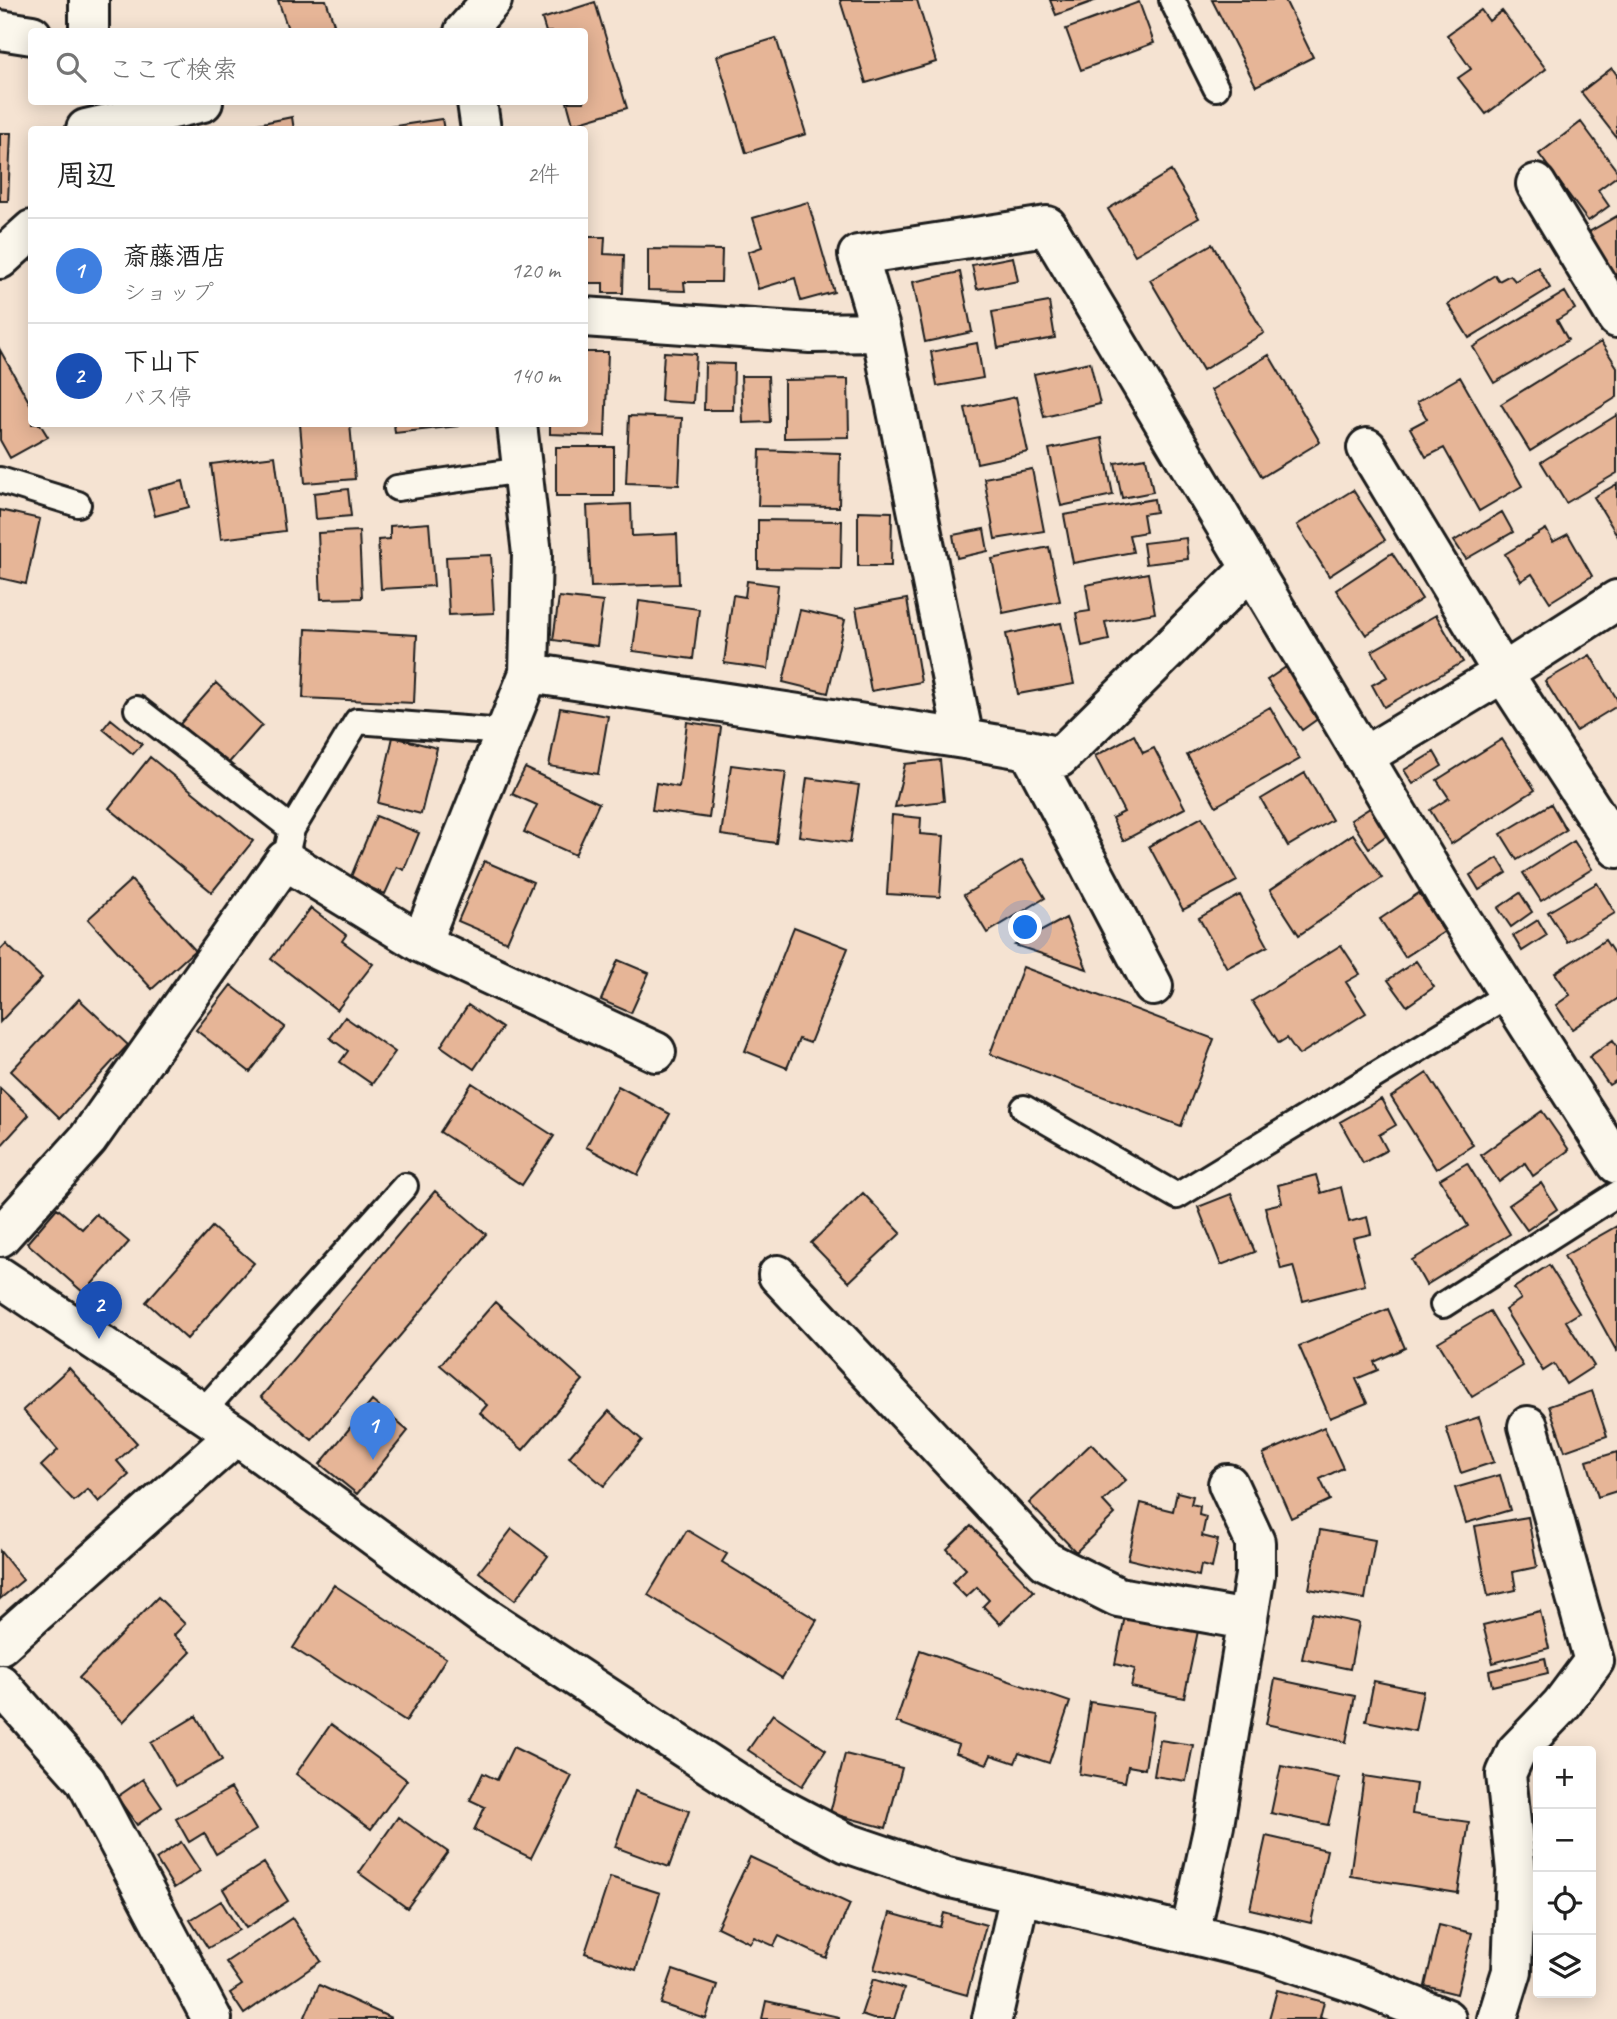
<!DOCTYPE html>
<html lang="ja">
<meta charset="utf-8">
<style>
:root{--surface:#fff;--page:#f2f2f2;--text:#222;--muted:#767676;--line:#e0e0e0;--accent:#d1495b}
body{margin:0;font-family:Caveat,"Klee One",sans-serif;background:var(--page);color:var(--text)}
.controls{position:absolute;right:21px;bottom:21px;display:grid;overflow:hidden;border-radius:7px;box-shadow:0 4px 18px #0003}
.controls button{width:63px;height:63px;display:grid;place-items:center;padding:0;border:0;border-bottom:2px solid var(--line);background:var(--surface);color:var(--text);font:35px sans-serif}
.you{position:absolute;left:1026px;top:928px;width:24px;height:24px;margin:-18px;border:5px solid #fff;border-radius:50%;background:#1a73e8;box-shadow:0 0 0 10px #1a73e833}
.badge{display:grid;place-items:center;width:46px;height:46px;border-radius:50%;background:var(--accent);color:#fff;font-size:23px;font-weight:700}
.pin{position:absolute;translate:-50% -58px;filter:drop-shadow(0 2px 4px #0008)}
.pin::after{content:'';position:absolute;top:37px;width:24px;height:21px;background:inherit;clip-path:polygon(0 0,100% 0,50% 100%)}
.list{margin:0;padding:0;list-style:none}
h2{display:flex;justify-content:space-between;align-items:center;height:91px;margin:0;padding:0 28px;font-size:30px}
h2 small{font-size:23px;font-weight:400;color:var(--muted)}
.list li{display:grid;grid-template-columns:46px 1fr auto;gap:21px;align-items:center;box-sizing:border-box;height:105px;padding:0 28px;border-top:2px solid var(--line)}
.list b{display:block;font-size:26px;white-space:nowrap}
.list p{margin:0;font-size:23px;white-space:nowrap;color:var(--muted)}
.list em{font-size:23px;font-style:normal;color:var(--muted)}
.icon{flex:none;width:38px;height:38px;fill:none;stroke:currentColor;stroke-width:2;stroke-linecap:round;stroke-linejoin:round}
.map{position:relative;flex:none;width:1617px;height:2019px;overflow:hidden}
.search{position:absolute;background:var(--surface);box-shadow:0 4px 18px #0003;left:28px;top:28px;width:560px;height:77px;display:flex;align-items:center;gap:18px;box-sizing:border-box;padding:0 24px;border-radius:7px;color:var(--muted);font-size:26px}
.panel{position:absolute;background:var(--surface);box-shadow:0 4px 18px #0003;left:28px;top:126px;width:560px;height:301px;border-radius:7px}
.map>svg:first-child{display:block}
.building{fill:#e6b597;stroke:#1c1c1c;stroke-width:2}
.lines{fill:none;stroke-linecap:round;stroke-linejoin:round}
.service-casing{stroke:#1c1c1c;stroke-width:30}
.minor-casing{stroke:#1c1c1c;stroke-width:44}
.tertiary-casing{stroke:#1c1c1c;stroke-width:44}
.service{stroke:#fbf7ec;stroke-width:24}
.minor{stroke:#fbf7ec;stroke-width:38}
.tertiary{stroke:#fbf7ec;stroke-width:38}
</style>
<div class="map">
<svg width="1617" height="2019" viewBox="0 0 1617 2019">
<rect width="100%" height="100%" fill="#f5e3d2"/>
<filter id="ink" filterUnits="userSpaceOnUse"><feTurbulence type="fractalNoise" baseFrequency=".0143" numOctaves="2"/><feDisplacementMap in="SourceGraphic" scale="14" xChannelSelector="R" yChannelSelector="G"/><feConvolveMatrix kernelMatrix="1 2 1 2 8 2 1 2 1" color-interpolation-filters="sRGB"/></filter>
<g filter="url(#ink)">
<path class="building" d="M278,0H326L334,24L313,32H289Z
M840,0H917L936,62L866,83Z
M1050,0H1097L1056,15Z
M1212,0H1285L1313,57L1256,86Z
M595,2L627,108L573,124L567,102H584V32H546L542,19Z
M1139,2L1154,43L1081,70L1066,29Z
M1481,10L1489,21L1502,11L1546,69L1486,114L1458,78L1471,69L1447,35Z
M776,38L806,134L746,153L717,56Z
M1612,68L1617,75V138L1581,92Z
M292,117L294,130H238V128Z
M442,119L444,130H383L382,128Z
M1581,122L1617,171V176L1598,190L1609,206L1588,221L1539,154Z
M0,133H11L8,201H0Z
M1171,171L1199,218L1135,255L1108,209Z
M808,202L834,292L801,301L795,278L758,289L748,252L762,247L753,218Z
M1617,216V282L1589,232Z
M584,237H605L604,254L624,255L623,293H603V283H584Z
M1212,244L1264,333L1203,370L1150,280Z
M648,249L722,250L721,282H684L685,291L648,290Z
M1013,257L1018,281L977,289L972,265Z
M1538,267L1550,288L1469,338L1448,304L1495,275L1499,281L1510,275L1515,281Z
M960,272L972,332L925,342L913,282Z
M1565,292L1575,309L1557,320L1568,340L1494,383L1473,347Z
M1049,302L1055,338L998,348L992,312Z
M1601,342L1617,367V397L1530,451L1501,404Z
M977,343L983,378L937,386L931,352Z
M0,350L32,407V424H40L48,437L10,458L0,440Z
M584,352H608L605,436L550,434V424H584Z
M664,352L696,354L693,403L661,401Z
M1269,355L1320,442L1262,477L1211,390Z
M1090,362L1100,404L1044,417L1034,374Z
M705,363L734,364L733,410H704Z
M741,376H768L770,422L743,423Z
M1460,377L1522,486L1479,511L1444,448L1426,457L1410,428L1427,419L1417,402Z
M848,379L849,437L784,438V380Z
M1016,397L1028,452L977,463L965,408Z
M1617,415V473L1566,503L1541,462Z
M629,416L682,418L679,485L626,483Z
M300,424H350L355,479L305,483Z
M394,424H458V426L395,433Z
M1102,438L1113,495L1061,506L1049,449Z
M556,447H614V496H556Z
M760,450L840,453L839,507L758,506Z
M275,456L285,531L221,539L211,464Z
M1146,458L1153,492L1122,498L1115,463Z
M1032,469L1044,531L995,539L984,478Z
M183,481L189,507L155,516L148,490Z
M1617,484V535L1594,497Z
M348,489L351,516L316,519L314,493Z
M1353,490L1385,540L1329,576L1297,525Z
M1154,499L1156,512L1143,514L1146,532L1129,535L1133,552L1073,563L1064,515Z
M631,504L632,536L677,534L679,584L591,587L587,506Z
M0,510L40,519L26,584L0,578Z
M858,511L892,512L891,566H858Z
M1502,512L1513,532L1466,559L1454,541Z
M758,520L842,521L841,569L758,568Z
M429,523L434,586L381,589L378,540L390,539V526Z
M984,529L988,551L957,558L953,535Z
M1546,529L1553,542L1568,534L1592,576L1550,602L1532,574L1521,581L1505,554Z
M359,531L362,598L321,599L318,533Z
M1186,538L1188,559L1146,564L1143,543Z
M1049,547L1060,601L1003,613L992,559Z
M1392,553L1422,599L1366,635L1336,590Z
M491,555L494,613L449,615L446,557Z
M1148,573L1155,613L1105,622L1109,640L1082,646L1076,613L1090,611L1086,585Z
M747,581L778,585L768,669L724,663L733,595L745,597Z
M559,597L603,602L597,646L553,640Z
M907,599L921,682L871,691L856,608Z
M639,601L699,609L693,659L633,651Z
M800,610L845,620L828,693L783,682Z
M1436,615L1463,662L1384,707L1372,685L1387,677L1372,651Z
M1061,623L1074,684L1018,694L1006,634Z
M306,629L417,635L414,703L303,698Z
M1590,655L1617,699V706L1576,731L1545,681Z
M1286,667L1319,718L1302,730L1267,680Z
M216,683L262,725L227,765L180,724Z
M1270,707L1300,759L1216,806L1187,755Z
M560,708L608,716L598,774L549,766Z
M111,719L142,744L133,754L103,729Z
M687,722L721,727L709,818L652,810L656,783L679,787Z
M1134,735L1143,753L1154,748L1185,808L1123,841L1112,818L1124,812L1095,756Z
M393,737L437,748L421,814L378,803Z
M1502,739L1535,790L1451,844L1430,810L1449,798L1437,780Z
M1434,752L1442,766L1413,784L1404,770Z
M150,757L253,841L212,892L109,808Z
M940,760L944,801L895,807L905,764Z
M731,765L786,772L776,843L721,835Z
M525,768L599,803L575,855L524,832L537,805L512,794Z
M1305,773L1332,820L1288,846L1261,799Z
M807,778L859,785L850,843L799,836Z
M1551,804L1566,830L1517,860L1501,834Z
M1370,808L1387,835L1369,848L1351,820Z
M892,815L921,818L920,834L944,836L940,897L887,894Z
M376,816L419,833L404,870L397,867L385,894L350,879Z
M1202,817L1237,881L1183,910L1149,846Z
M1353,834L1382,878L1299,935L1270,890Z
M1574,841L1592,869L1541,901L1523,873Z
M1498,858L1507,873L1479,890L1470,875Z
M1022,860L1045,898L987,933L964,895Z
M484,861L533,882L507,942L458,921Z
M131,880L195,950L152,989L88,919Z
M1597,883L1615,913L1567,942L1548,912Z
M1419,893L1444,932L1405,957L1380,919Z
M1520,893L1532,912L1511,927L1498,908Z
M1240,895L1268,946L1227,968L1199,918Z
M311,908L346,935L342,941L373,964L337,1010L271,959Z
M1066,918L1087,969L1015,945Z
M1538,920L1547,935L1522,951L1513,936Z
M794,927L848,948L810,1043L799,1039L787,1068L745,1051Z
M1605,940L1617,958V999L1572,1029L1556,1005L1570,995L1555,973Z
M6,944L42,978L0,1022V950Z
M1341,945L1360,974L1346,982L1366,1013L1299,1055L1287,1038L1279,1043L1252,1001Z
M618,960L649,973L631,1013L601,1000Z
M1416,961L1434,987L1407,1006L1388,980Z
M1023,967L1214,1039L1181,1126L990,1054Z
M231,985L285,1027L250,1072L196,1030Z
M79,999L128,1045L60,1118L11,1071Z
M468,1005L502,1028L474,1069L441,1046Z
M345,1017L395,1052L372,1084L340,1062L348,1051L330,1038Z
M1613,1040L1617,1046V1080L1609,1085L1589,1057Z
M1427,1073L1473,1145L1436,1169L1391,1097Z
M472,1083L554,1136L522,1185L440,1132Z
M618,1086L670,1114L638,1175L586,1147Z
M0,1088L29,1115L0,1147Z
M1381,1099L1396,1125L1379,1135L1387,1150L1363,1163L1340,1122Z
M1542,1111L1569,1150L1533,1176L1525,1163L1499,1182L1481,1155Z
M1467,1163L1510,1234L1426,1285L1412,1260L1468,1226L1440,1179Z
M1316,1175L1321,1193L1341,1187L1349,1222L1367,1217L1371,1234L1353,1238L1365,1285L1303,1301L1293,1266L1281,1269L1265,1207L1282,1203L1278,1185Z
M1541,1183L1557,1209L1527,1230L1509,1205Z
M435,1191L486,1234L312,1440L261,1397Z
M863,1193L901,1233L849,1282L811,1243Z
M1231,1194L1255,1252L1221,1265L1198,1207Z
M57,1208L82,1229L96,1214L129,1242L84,1293L27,1243Z
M1617,1226V1352L1564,1256Z
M212,1227L254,1263L187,1339L146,1302Z
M1549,1265L1579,1313L1566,1321L1594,1366L1566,1384L1554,1364L1543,1371L1505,1310L1521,1299L1514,1288Z
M495,1302L583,1380L523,1450L480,1413L487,1405L440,1365Z
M1388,1309L1405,1348L1374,1362L1378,1370L1356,1379L1367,1403L1330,1418L1299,1346Z
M1490,1311L1523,1366L1472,1397L1438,1342Z
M69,1368L137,1443L117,1461L129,1475L99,1502L88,1489L74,1501L41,1466L58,1450L23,1410Z
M1592,1391L1607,1436L1565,1451L1549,1406Z
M372,1401L408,1431L357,1494L320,1464Z
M609,1411L642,1440L604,1486L569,1457Z
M1479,1417L1494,1462L1461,1473L1446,1428Z
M1324,1427L1343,1468L1320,1479L1330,1500L1291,1518L1263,1454Z
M1091,1444L1126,1480L1103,1501L1115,1514L1076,1552L1029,1503Z
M1617,1452V1491L1598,1497L1587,1461Z
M1500,1475L1510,1510L1466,1523L1455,1488Z
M1177,1492L1193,1496L1191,1504L1200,1506L1199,1515L1206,1517L1202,1536L1218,1540L1212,1568L1201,1565L1199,1576L1128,1559L1141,1503L1173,1511Z
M1528,1517L1537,1567L1513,1572L1516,1590L1488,1596L1475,1526Z
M971,1526L1034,1591L1000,1624L983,1606L989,1600L977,1587L966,1597L952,1583L966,1569L947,1549Z
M512,1529L548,1556L515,1600L479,1572Z
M687,1530L727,1554L722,1562L817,1620L782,1678L648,1595Z
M1320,1530L1375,1540L1365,1599L1309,1589Z
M0,1551L23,1580L0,1599Z
M334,1585L446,1658L406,1721L293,1648Z
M158,1597L185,1624L174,1635L191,1652L123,1722L79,1678Z
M1540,1611L1549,1648L1493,1663L1483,1625Z
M1312,1613L1359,1623L1350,1669L1302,1659Z
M1125,1616L1198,1631L1184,1698L1131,1687L1135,1669L1115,1664Z
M920,1650L1070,1702L1049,1763L1019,1753L1015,1763L991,1755L987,1764L956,1753L959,1745L896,1722Z
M1545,1658L1548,1673L1492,1686L1489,1671Z
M1275,1679L1355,1696L1346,1742L1266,1724Z
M1374,1681L1423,1691L1415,1731L1366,1721Z
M1090,1702L1154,1712L1145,1769L1128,1766L1125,1782L1079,1774Z
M773,1714L826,1750L802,1786L748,1750Z
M196,1716L222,1760L176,1786L151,1743Z
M331,1724L407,1780L371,1829L296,1774Z
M1160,1740L1193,1745L1186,1781L1154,1776Z
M513,1747L572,1776L531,1858L474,1830L485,1807L470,1800L483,1773L497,1780Z
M845,1754L902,1768L886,1828L830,1813Z
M1281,1766L1339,1778L1328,1825L1271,1813Z
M1364,1776L1416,1784L1412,1814L1469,1822L1458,1893L1350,1876Z
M143,1779L162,1807L137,1825L117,1797Z
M231,1788L256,1830L216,1854L204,1833L189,1842L176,1819Z
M635,1791L689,1811L669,1867L615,1847Z
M398,1817L448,1852L407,1908L359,1873Z
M1266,1836L1327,1850L1311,1923L1250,1909Z
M181,1842L200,1871L174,1888L156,1859Z
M750,1857L850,1904L826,1958L779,1936L774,1946L754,1937L750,1943L717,1927Z
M264,1863L288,1901L246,1928L223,1889Z
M610,1877L660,1893L636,1970L585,1953Z
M221,1901L239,1930L208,1948L190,1920Z
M890,1913L940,1927L944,1913L986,1925L967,1995L874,1969Z
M292,1918L321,1961L244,2014L230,1993L242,1985L226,1962Z
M1439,1925L1472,1933L1457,1994L1425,1986Z
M673,1970L717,1985L706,2019L661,2004Z
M873,1979L904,1989L894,2019H873L861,2015Z
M319,1985L391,2018V2019H304Z
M1277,1990L1324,2002L1320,2017L1327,2019H1269Z
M766,2001L839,2017V2019H762Z"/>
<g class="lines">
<defs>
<path id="service" d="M1172,0L1216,88
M0,480L78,504
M397,488L522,470
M137,709L292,829
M285,860L292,829L357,721L505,732
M1024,1108L1177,1196L1509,994
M1443,1305L1617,1194
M202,1412L405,1186"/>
<path id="minor" d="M89,32V0
M464,32L492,0
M477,102L481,130
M86,129L203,102
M1536,184L1617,318
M0,259L32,230
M584,317L810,333L881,332L858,255L1047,226L1446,895L1617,1164
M881,332L964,739
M1367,448L1503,673L1617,848
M529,673L964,739L1029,750L1060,757L1251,568
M1029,750L1153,986
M1363,757L1503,673L1617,600
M421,943L656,1052
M0,1237L88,1139L285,860L421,943L529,673L532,554L517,424
M778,1275L1046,1561L1118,1597L1247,1620
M0,1277L236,1435L485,1617L759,1797L847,1843L947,1877L1149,1924L1264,1952L1366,1987L1446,2019
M0,1645L236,1435
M0,1684L86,1781L212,2019
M1190,1934L1214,1825L1255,1575V1542L1228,1484
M992,2019L1020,1894
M1497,2019L1512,1971L1516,1871L1506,1774L1516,1752L1561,1705L1594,1661L1528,1426"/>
<path id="tertiary" d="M0,30L32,35"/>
</defs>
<use href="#service" class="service-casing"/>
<use href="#minor" class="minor-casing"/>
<use href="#tertiary" class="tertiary-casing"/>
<use href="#service" class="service"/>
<use href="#minor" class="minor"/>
<use href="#tertiary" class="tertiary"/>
</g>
</g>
</svg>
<div class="controls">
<button>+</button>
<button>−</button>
<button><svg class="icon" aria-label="locate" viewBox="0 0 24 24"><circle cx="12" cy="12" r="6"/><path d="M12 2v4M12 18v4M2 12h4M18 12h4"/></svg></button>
<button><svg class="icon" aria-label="layers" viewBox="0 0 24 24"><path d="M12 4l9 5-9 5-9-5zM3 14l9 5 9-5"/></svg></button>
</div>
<div class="you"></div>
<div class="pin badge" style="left:373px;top:1460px;background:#3f7fe0">1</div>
<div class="pin badge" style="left:99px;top:1339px;background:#1a4fb4">2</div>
<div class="search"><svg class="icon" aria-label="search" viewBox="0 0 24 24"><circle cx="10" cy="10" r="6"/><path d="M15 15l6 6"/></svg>ここで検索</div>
<section class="panel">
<h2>周辺<small>2件</small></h2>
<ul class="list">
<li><span class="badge" style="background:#3f7fe0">1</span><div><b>斎藤酒店</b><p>ショップ</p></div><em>120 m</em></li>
<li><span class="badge" style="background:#1a4fb4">2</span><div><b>下山下</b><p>バス停</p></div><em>140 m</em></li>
</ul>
</section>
</div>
